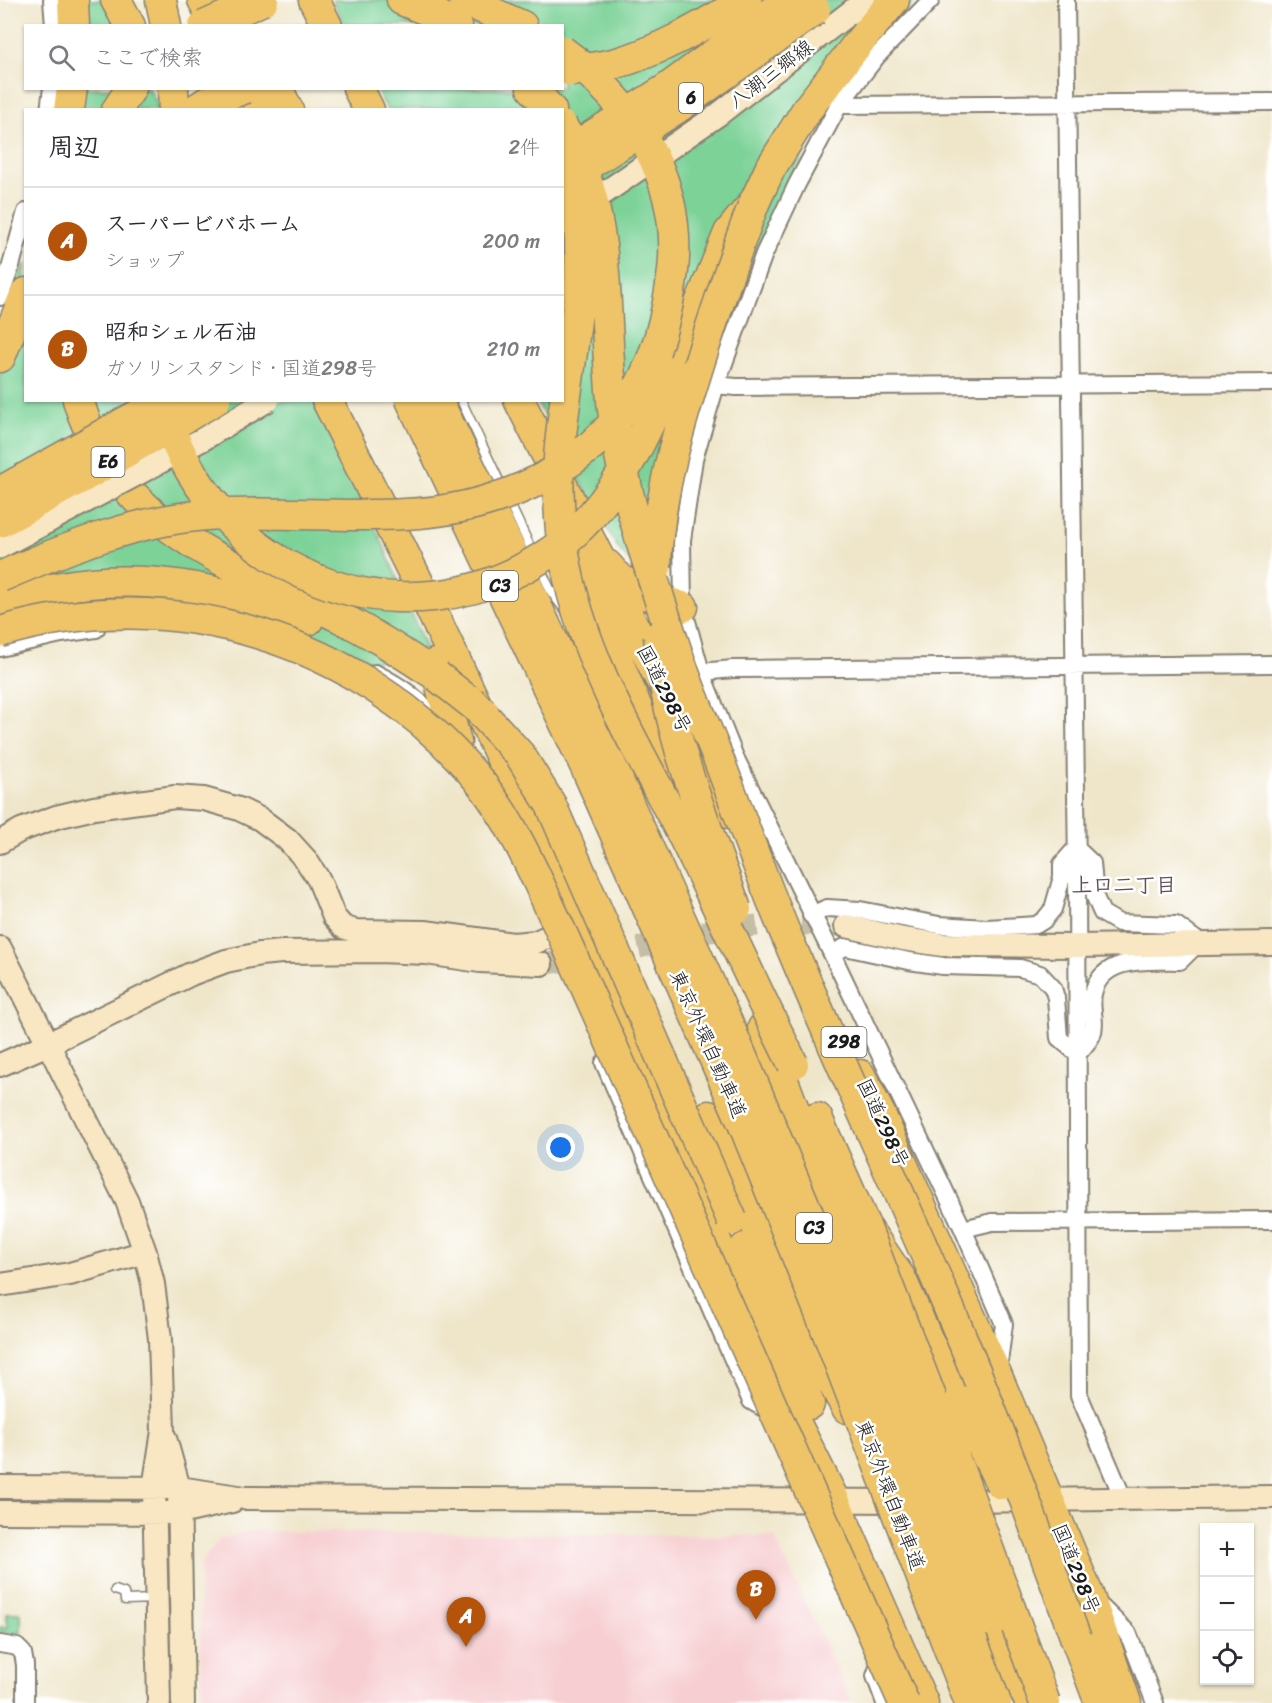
<!DOCTYPE html>
<html lang="ja">
<meta charset="utf-8">
<style>
:root{--surface:#fff;--page:#f7f7f7;--text:#2b2b33;--muted:#7c7c81;--line:#e1e1e2;--accent:#b45309}
body{margin:0;font-family:Sriracha,"Klee One",sans-serif;background:var(--page);color:var(--text)}
.controls{position:absolute;right:18px;bottom:18px;display:grid;overflow:hidden;border-radius:0px;box-shadow:0 2px 4px #0004}
.controls button{width:54px;height:54px;display:grid;place-items:center;padding:0;border:0;border-bottom:2px solid var(--line);background:var(--surface);color:var(--text);font:30px sans-serif}
.you{position:absolute;left:561px;top:1148px;width:21px;height:21px;margin:-15px;border:4px solid #fff;border-radius:50%;background:#1a73e8;box-shadow:0 0 0 9px #1a73e833}
.badge{display:grid;place-items:center;width:39px;height:39px;border-radius:50%;background:var(--accent);color:#fff;font-size:20px;font-weight:700}
.pin{position:absolute;translate:-50% -50px;filter:drop-shadow(0 2px 3px #0008)}
.pin::after{content:'';position:absolute;top:32px;width:21px;height:18px;background:inherit;clip-path:polygon(0 0,100% 0,50% 100%)}
.list{margin:0;padding:0;list-style:none}
h2{display:flex;justify-content:space-between;align-items:center;height:78px;margin:0;padding:0 24px;font-size:26px}
h2 small{font-size:20px;font-weight:400;color:var(--muted)}
.list li{display:grid;grid-template-columns:39px 1fr auto;gap:18px;align-items:center;box-sizing:border-box;height:108px;padding:0 24px;border-top:2px solid var(--line)}
.list b{display:block;font-size:22px;white-space:nowrap}
.list p{margin:0;font-size:20px;white-space:nowrap;color:var(--muted)}
.list em{font-size:20px;font-style:normal;color:var(--muted)}
.icon{flex:none;width:33px;height:33px;fill:none;stroke:currentColor;stroke-width:2;stroke-linecap:round;stroke-linejoin:round}
.map{position:relative;flex:none;width:1272px;height:1703px;overflow:hidden}
.search{position:absolute;background:var(--surface);box-shadow:0 2px 4px #0004;left:24px;top:24px;width:540px;height:66px;display:flex;align-items:center;gap:15px;box-sizing:border-box;padding:0 21px;border-radius:0px;color:var(--muted);font-size:22px}
.panel{position:absolute;background:var(--surface);box-shadow:0 2px 4px #0004;left:24px;top:108px;width:540px;height:294px;border-radius:0px}
.map>svg:first-child{display:block}
.built{fill:#f7cfd2}
.green{fill:#7bd297;stroke:#4c775a;stroke-width:1.5}
.lines{fill:none;stroke-linecap:round;stroke-linejoin:round}
.secondary-tunnel{stroke:#c5bea7;stroke-width:22;stroke-dasharray:22 11;stroke-linecap:butt}
.lane-casing{stroke:#868173;stroke-width:11}
.street-casing{stroke:#868173;stroke-width:20}
.secondary-casing{stroke:#868173;stroke-width:26}
.highway-casing{stroke:#868173;stroke-width:33}
.lane{stroke:#fff;stroke-width:8}
.street{stroke:#fff;stroke-width:16}
.secondary{stroke:#f9e7c3;stroke-width:22}
.highway{stroke:#efc469;stroke-width:30}
.secondary-bridge-casing{stroke:#868173;stroke-width:26;stroke-linecap:butt}
.highway-bridge-casing{stroke:#868173;stroke-width:33;stroke-linecap:butt}
.secondary-bridge{stroke:#f9e7c3;stroke-width:22}
.highway-bridge{stroke:#efc469;stroke-width:30}
.labels{text-anchor:middle;dominant-baseline:central;stroke-width:5;stroke-linejoin:round;paint-order:stroke}
.shield{fill:#fff;stroke:#606060;stroke-width:1.5}
.shield-label{font-size:18px;font-weight:bold;fill:#1c1c1c}
.street-label{font-size:20px;fill:#1c1c1c;stroke:#fff}
.neighbourhood-label{font-size:21px;font-weight:bold;fill:#634f59;stroke:#fff}
</style>
<div class="map">
<svg width="1272" height="1703" viewBox="0 0 1272 1703">
<rect width="100%" height="100%" fill="#fff"/>
<filter id="ink" filterUnits="userSpaceOnUse"><feTurbulence type="fractalNoise" baseFrequency=".0167" numOctaves="2"/><feDisplacementMap in="SourceGraphic" scale="12" xChannelSelector="R" yChannelSelector="G"/><feConvolveMatrix kernelMatrix="1 2 1 2 8 2 1 2 1" color-interpolation-filters="sRGB"/></filter>
<filter id="wash" filterUnits="userSpaceOnUse"><feTurbulence type="fractalNoise" baseFrequency=".008" numOctaves="4" result="noise"/><feDisplacementMap in="SourceGraphic" scale="24" xChannelSelector="R" yChannelSelector="G"/><feGaussianBlur stdDeviation="1.35" result="paint"/><feColorMatrix in="noise" values="0 0 0 0 0 0 0 0 0 0 0 0 0 0 0 0 0 1.4 0 .05"/><feComposite in="paint" operator="in"/></filter>
<g filter="url(#wash)">
<rect width="100%" height="100%" fill="#efe6ca"/>
<path class="built" d="M248,1531L774,1536L852,1703H202L200,1564L219,1540Z"/>
<path class="green" d="M62,0H103L117,25H64Z
M332,0H916L842,87L778,200L728,332L675,536L647,580L618,548L536,401L562,400V110L387,109L376,89L562,88V26L345,25Z
M62,88L149,89L160,109L60,110Z
M25,263L26,400L314,401L382,542L426,649L364,664L214,630L57,626L0,566V325Z
M7,1613H21V1633H0V1627H7Z"/>
</g>
<g filter="url(#ink)">
<g class="lines">
<path class="secondary-tunnel" d="M541,964L600,957L699,933L775,923L846,926"/>
<defs>
<path id="lane" d="M461,400L552,593L566,612
M115,1590L124,1593L125,1600L156,1599"/>
<path id="street" d="M52,0L54,26
M931,0L877,56L839,105L797,184L764,254L716,385L694,459L682,540L683,607L701,672L735,757L832,954L963,1229L1004,1324L998,1370
M1066,0L1077,872L1079,1395L1123,1498
M839,105L1272,102
M49,110L52,88
M0,297L10,269L26,212
M716,385L736,387L1272,383
M0,648L61,634L96,629
M701,672L733,669L1272,664
M375,673C399,685 420,699 437,720
M811,915L827,908L860,910L939,925L987,928L1036,925L1044,920L1053,909L1062,877V864L1076,848L1092,863L1095,897L1102,913L1119,923L1176,925L1199,942L1180,961C1151,961 1101,955 1093,994C1090,1006 1097,1023 1092,1035C1089,1042 1082,1048 1078,1054L1059,1038L1056,998L1053,988L1040,974L1020,968L943,966L909,961L845,947L832,954
M604,1063L751,1401L774,1414
M963,1229L992,1222L1272,1220
M1097,1603L1128,1633L1155,1703
M0,1644L17,1647L23,1653L25,1665V1703
M882,1656L875,1676L885,1703"/>
<path id="secondary" d="M719,114L866,0
M0,842L21,830L56,817L94,808L175,797L204,799L239,809L260,819L287,839L306,860L319,880L334,917L343,927L355,931L425,932L513,944L536,942L549,936
M846,926L903,939L943,945L1077,946L1272,943
M0,948L127,1201L145,1252L153,1284L160,1339L163,1431L154,1488L159,1703
M0,1065L48,1044L191,974L226,961L260,954L282,952L380,951L426,953L480,961L541,964
M0,1285L70,1274L145,1252
M165,1438L179,1488L183,1703
M0,1487L179,1488L245,1498L908,1501
M956,1501L1272,1497
M0,1512L180,1513L232,1501"/>
<path id="highway" d="M73,0L74,26
M116,0L130,26
M161,0L166,26
M203,0L217,26
M314,0L327,26
M402,0L436,14L457,26
M464,0L522,26
M251,88L262,110
M277,88L288,110
M358,88L369,110
M532,88L551,110
M69,110L72,88
M117,110L131,88
M0,357L26,293
M672,371L729,233L755,201L770,169L808,108L859,42L894,0
M78,400C116,527 232,565 339,617C374,634 405,655 437,676
M327,400L416,578L539,837L798,1428L835,1502L923,1703
M411,400L588,772
M437,400L508,545L610,763
M519,400L728,813
M571,549L671,790
M607,565C627,591 653,598 683,607
M0,604C105,564 206,582 308,620
M435,664L456,742
M763,1028L843,1238
M860,1075L880,1114L997,1376L1088,1594L1126,1703
M708,1116C752,1214 793,1315 847,1408
M817,1118L865,1226L901,1279L929,1343L960,1401
M745,1248L772,1309L809,1404
M992,1621L1005,1654L1031,1703
M1076,1639L1100,1703"/>
</defs>
<use href="#lane" class="lane-casing"/>
<use href="#street" class="street-casing"/>
<use href="#secondary" class="secondary-casing"/>
<use href="#highway" class="highway-casing"/>
<use href="#lane" class="lane"/>
<use href="#street" class="street"/>
<use href="#secondary" class="secondary"/>
<use href="#highway" class="highway"/>
<defs>
<path id="secondary-bridge" d="M562,222L719,114
M0,547L203,439L268,400"/>
<path id="highway-bridge" d="M204,26L263,0
M571,71C586,69 602,67 617,63C663,50 705,24 746,0
M173,88L174,110
M195,110L207,102L246,88
M562,126C614,215 602,303 612,401C618,458 631,512 649,566C661,604 673,643 687,681C698,711 712,741 723,771C745,829 765,887 790,944C843,1071 901,1195 955,1322C999,1426 1037,1533 1076,1639
M562,155L665,90L788,0
M562,181L677,108L815,10
M576,202C590,287 565,372 559,458C557,482 559,507 561,531C572,642 633,739 683,836C721,912 755,989 793,1064
M161,400C207,574 403,656 553,550C614,507 644,438 672,371
M0,492L165,400
M0,522L83,477L215,400
M656,567C658,492 681,420 704,348C720,299 736,249 755,201
M0,577C66,548 133,521 206,515C272,510 339,518 405,514C496,510 595,469 640,385C659,350 668,311 673,271C683,181 633,102 562,51
M0,632C171,580 362,640 476,777C516,825 539,885 565,940L904,1703
M659,636C665,731 705,821 736,909
M437,676L484,713
M470,700L520,755L551,805L732,1220
M610,763L731,1031L828,1261L996,1703
M588,772L745,1128L822,1318L970,1703
M865,1226L961,1475L1045,1703
M843,1238L992,1621
M960,1401L1001,1484"/>
</defs>
<use href="#secondary-bridge" class="secondary-bridge-casing"/>
<use href="#highway-bridge" class="highway-bridge-casing"/>
<use href="#secondary-bridge" class="secondary-bridge"/>
<use href="#highway-bridge" class="highway-bridge"/>
</g>
</g>
<g class="labels">
<g class="shield">
<rect x="679" y="83" width="24" height="30" rx="4.5"/>
<rect x="91.5" y="447" width="33" height="30" rx="4.5"/>
<rect x="482" y="571" width="36" height="30" rx="4.5"/>
<rect x="821.5" y="1027" width="45" height="30" rx="4.5"/>
<rect x="796" y="1213" width="36" height="30" rx="4.5"/>
</g>
<g class="shield-label">
<text x="691" y="98">6</text>
<text x="108" y="462">E6</text>
<text x="500" y="586">C3</text>
<text x="844" y="1042">298</text>
<text x="814" y="1228">C3</text>
</g>
<g class="street-label">
<text transform="translate(771 74) rotate(-37)">八潮三郷線</text>
<text transform="translate(664 689) rotate(63)">国道298号</text>
<text transform="translate(708 1044) rotate(66)">東京外環自動車道</text>
<text transform="translate(883 1123) rotate(65)">国道298号</text>
<text transform="translate(890 1495) rotate(69)">東京外環自動車道</text>
<text transform="translate(1076 1569) rotate(68)">国道298号</text>
</g>
<g class="neighbourhood-label">
<text x="1124" y="885">上口二丁目</text>
</g>
</g>
</svg>
<div class="controls">
<button>+</button>
<button>−</button>
<button><svg class="icon" aria-label="locate" viewBox="0 0 24 24"><circle cx="12" cy="12" r="6"/><path d="M12 2v4M12 18v4M2 12h4M18 12h4"/></svg></button>
</div>
<div class="you"></div>
<div class="pin badge" style="left:466px;top:1647px">A</div>
<div class="pin badge" style="left:756px;top:1620px">B</div>
<div class="search"><svg class="icon" aria-label="search" viewBox="0 0 24 24"><circle cx="10" cy="10" r="6"/><path d="M15 15l6 6"/></svg>ここで検索</div>
<section class="panel">
<h2>周辺<small>2件</small></h2>
<ul class="list">
<li><span class="badge">A</span><div><b>スーパービバホーム</b><p>ショップ</p></div><em>200 m</em></li>
<li><span class="badge">B</span><div><b>昭和シェル石油</b><p>ガソリンスタンド · 国道298号</p></div><em>210 m</em></li>
</ul>
</section>
</div>
